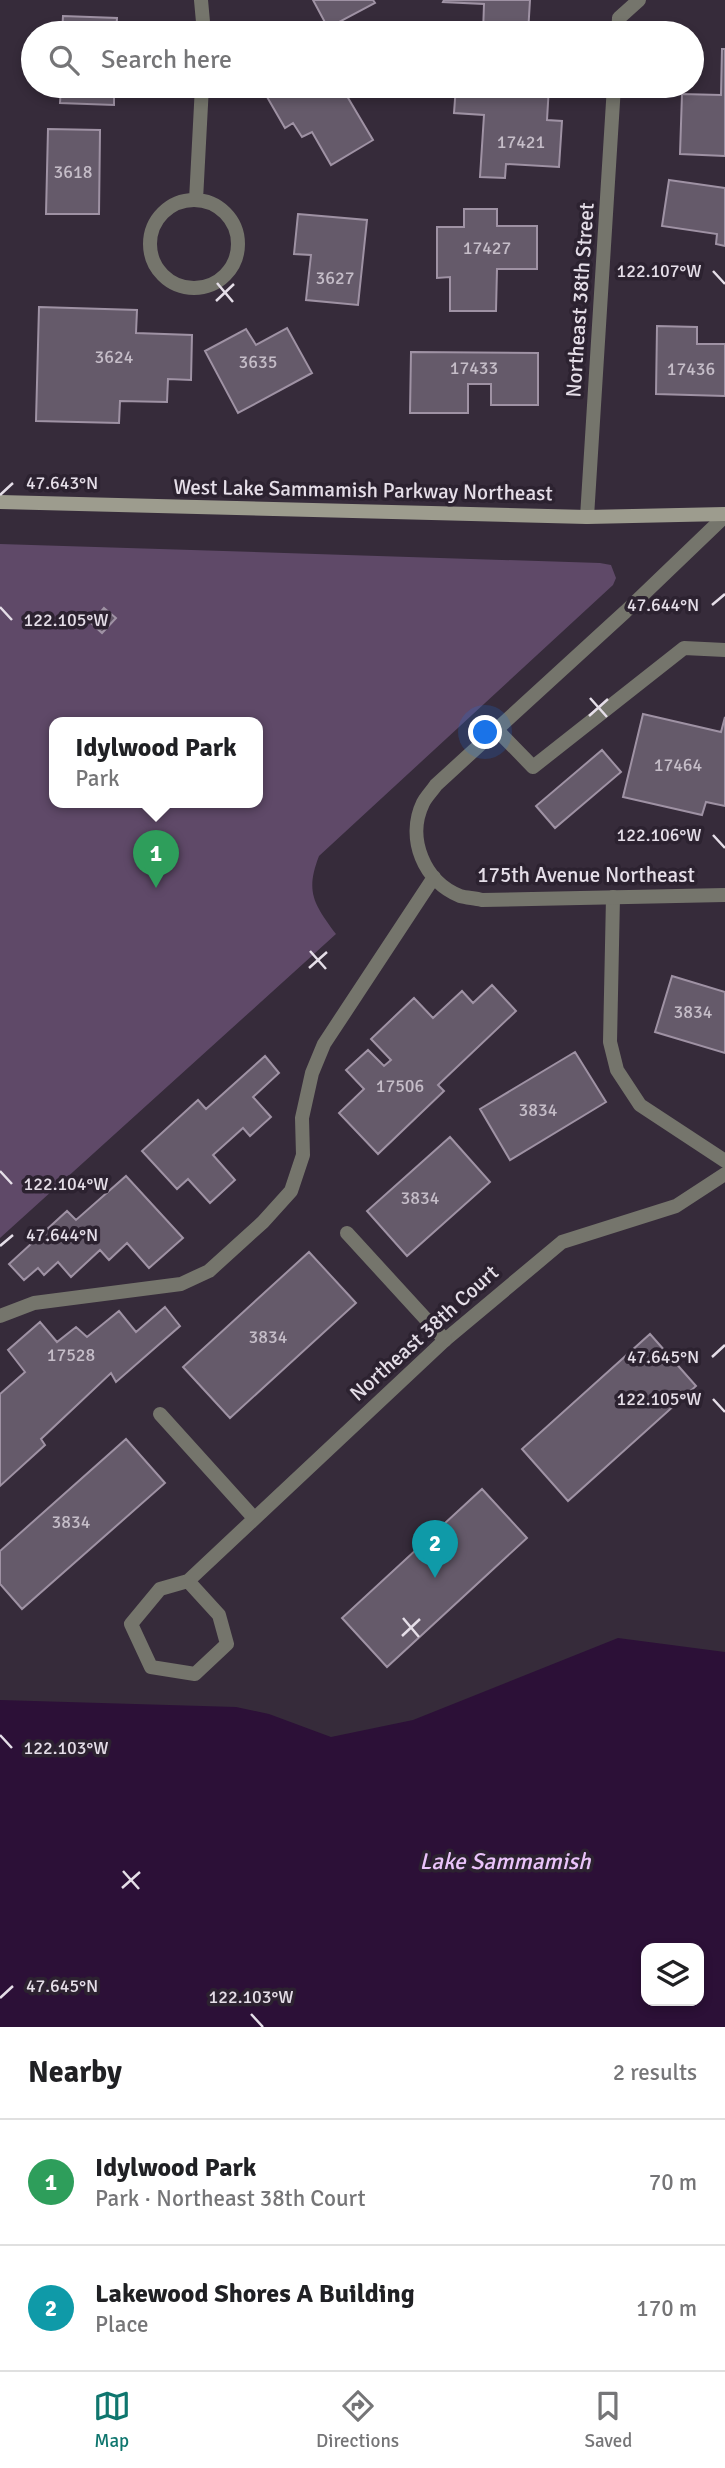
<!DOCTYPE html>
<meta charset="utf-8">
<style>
:root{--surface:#fff;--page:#f6f6f6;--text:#202124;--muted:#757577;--line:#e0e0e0;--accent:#0f766e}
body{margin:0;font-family:Signika,sans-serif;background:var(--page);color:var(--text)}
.controls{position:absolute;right:21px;bottom:21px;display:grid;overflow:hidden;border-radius:14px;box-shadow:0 4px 10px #0003}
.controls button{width:63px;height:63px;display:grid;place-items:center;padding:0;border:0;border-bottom:2px solid var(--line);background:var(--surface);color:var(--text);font:35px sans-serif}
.you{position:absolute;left:486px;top:733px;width:24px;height:24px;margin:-18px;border:5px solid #fff;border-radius:50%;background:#1a73e8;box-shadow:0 0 0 10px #1a73e833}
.badge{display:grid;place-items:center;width:46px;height:46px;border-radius:50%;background:var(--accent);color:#fff;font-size:23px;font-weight:700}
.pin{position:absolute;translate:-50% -58px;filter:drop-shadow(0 2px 4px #0008)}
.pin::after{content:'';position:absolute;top:37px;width:24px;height:21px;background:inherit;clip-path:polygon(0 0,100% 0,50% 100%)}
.popup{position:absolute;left:49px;top:717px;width:214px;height:91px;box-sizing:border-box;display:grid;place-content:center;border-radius:14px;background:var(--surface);filter:drop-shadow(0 2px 5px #0005);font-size:23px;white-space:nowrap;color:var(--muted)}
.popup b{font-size:26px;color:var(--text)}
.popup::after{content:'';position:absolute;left:50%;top:100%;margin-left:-14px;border:14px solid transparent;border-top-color:var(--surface)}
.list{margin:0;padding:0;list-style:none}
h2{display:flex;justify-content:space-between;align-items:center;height:91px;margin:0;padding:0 28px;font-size:30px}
h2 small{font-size:23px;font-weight:400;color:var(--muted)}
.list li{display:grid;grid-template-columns:46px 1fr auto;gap:21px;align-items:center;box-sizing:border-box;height:126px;padding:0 28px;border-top:2px solid var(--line)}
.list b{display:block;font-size:26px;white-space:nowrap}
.list p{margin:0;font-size:23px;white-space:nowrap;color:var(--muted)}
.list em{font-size:23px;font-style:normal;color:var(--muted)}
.icon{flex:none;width:38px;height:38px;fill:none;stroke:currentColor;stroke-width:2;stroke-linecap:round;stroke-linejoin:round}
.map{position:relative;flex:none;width:725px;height:2027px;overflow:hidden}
.search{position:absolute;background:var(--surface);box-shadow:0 4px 10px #0003;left:21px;right:21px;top:21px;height:77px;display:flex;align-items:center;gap:18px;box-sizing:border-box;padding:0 24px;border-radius:38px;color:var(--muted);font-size:26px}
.sheet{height:343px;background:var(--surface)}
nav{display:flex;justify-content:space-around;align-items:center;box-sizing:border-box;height:98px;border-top:2px solid var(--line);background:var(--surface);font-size:19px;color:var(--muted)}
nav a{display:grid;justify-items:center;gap:4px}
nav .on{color:var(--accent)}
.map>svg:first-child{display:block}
.green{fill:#5f4968;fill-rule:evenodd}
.water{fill:#2c1037;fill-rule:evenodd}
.building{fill:#655a6a;stroke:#9f92a4;stroke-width:2}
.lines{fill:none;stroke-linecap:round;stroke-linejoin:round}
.service{stroke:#75756c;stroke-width:14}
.minor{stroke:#75756c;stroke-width:14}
.secondary{stroke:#9d9c8e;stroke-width:14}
.ticks{fill:none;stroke:#e5dee8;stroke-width:2.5}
.labels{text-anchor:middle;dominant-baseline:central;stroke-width:7;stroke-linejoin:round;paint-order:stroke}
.number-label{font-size:18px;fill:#c5bdc8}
.street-label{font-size:21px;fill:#e5dee8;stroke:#2c2230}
.water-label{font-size:23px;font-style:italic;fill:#eac3fa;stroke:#2c2230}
.ticks-label{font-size:18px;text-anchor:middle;fill:#e5dee8;stroke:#2c2230;stroke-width:7;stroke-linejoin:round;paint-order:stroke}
</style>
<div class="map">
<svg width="725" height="2027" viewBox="0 0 725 2027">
<rect width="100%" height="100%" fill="#362b3a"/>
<path class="green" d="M0,544L600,563L611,565L616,578L613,585L319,856C305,892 314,904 336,934L0,1238ZM54,722H258V802H54Z"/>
<path class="water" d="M618,1638L725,1652V2027H0V1700L236,1707L269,1714L331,1737L413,1720ZM646,1948H699V2001H646Z"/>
<path class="building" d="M313,0H373L375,3L328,28Z
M444,0H530L528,33H483L484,4L443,2Z
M63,16L117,18L116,33H62Z
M722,49H725V156L680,154L682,94L721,95Z
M61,86H114V105L60,103Z
M271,86H307L308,88L312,86H341L373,140L331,165L312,132L302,137L293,123L285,128L263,90Z
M456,86H549L547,120L562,121L559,167L506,164L505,178L480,177L484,115L454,113Z
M48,129L100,130L99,214H46Z
M669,180L725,188V246L716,244L717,234L662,226Z
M464,209H497V226H537V269H497L496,311H450V277L437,278V227H464Z
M298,214L367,220L358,305L306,300L311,255L294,254Z
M39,307L137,310L136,333L192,335L191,380L168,379L167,402L120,401L119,423L36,421Z
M657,326L697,327V344H725V396L656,394Z
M287,328L312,373L238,413L205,351L246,329L256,345Z
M411,352L538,353V405H491V384H468V413H410Z
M104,608L116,618L102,633L91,623Z
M643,714L721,732L725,717V806L706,802L702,815L623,797Z
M602,750L621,772L555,828L536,806Z
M672,976L725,992V1053L655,1032Z
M492,985L516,1011L438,1085L444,1091L378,1154L339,1113L364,1089L346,1070L368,1050L384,1066L391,1060L371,1039L414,998L433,1018L462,991L473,1003Z
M575,1052L606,1102L510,1160L480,1109Z
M265,1056L279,1073L253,1097L271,1117L250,1136L243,1128L213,1155L235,1180L210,1203L188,1179L177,1189L142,1151L198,1100L206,1109Z
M450,1137L490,1182L407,1256L367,1211Z
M126,1176L183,1238L149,1268L127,1243L109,1260L100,1250L71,1277L58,1262L44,1275L38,1268L24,1280L9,1264L67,1211L76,1220Z
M309,1252L356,1303L230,1418L183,1367Z
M165,1307L180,1326L116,1382L111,1373L41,1439L45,1445L0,1486V1394L25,1372L8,1350L40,1322L57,1342L76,1327L87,1337L119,1311L136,1332Z
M650,1334L696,1386L568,1501L522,1449Z
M126,1439L165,1483L22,1609L0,1584V1551Z
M482,1489L527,1538L387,1667L342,1618Z"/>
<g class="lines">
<path class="service" d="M496,729L533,767L684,648L725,650
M613,897L610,1042L617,1070L640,1105L725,1161
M160,1414L254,1518
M188,1581L219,1615L227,1644L195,1674L151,1667L131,1624L160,1589L188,1581L445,1340L562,1242L676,1206L725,1174"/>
<path class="minor" d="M201,0L204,33
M618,33L619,18L639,0
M196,200L202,86
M150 244a44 44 0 1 1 88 0a44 44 0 1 1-88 0Z
M725,516L625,612L436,785C432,791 426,797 423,803C406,838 424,882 460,896C467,898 475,898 482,900L725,895
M587,517L614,86
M347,1233L445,1340
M0,1316L34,1303L181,1284L209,1271L263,1222L291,1191L303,1155L302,1118L312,1073L324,1044L434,877"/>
<path class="secondary" d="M0,502L587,517L725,514"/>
</g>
<path class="ticks" d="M713,271L725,284M217,283L233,302M216,301L234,284M0,495L13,483M712,605L725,594M0,607L12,620M590,698L607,717M589,716L608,699M713,835L725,848M310,951L326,969M309,968L327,952M0,1171L12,1184M0,1246L13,1235M712,1357L725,1345M713,1399L725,1412M403,1618L419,1637M402,1636L420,1619M0,1735L12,1748M123,1871L139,1889M122,1888L140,1872M0,1998L13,1986M251,2014L263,2027"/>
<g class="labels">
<g class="number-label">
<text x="521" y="142">17421</text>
<text x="73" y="172">3618</text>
<text x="487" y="248">17427</text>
<text x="335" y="278">3627</text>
<text x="114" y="357">3624</text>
<text x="258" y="362">3635</text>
<text x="474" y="368">17433</text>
<text x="691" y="369">17436</text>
<text x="678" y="765">17464</text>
<text x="693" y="1012">3834</text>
<text x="400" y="1086">17506</text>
<text x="538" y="1110">3834</text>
<text x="420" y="1198">3834</text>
<text x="268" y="1337">3834</text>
<text x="71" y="1355">17528</text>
<text x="71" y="1522">3834</text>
</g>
<g class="street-label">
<text transform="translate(580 300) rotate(-86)">Northeast 38th Street</text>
<text transform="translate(363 490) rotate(1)">West Lake Sammamish Parkway Northeast</text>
<text x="586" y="875">175th Avenue Northeast</text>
<text transform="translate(424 1333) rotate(-42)">Northeast 38th Court</text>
</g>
<g class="water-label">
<text x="505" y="1861">Lake Sammamish</text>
</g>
</g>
<g class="ticks-label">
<text x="659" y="277">122.107°W</text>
<text x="62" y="489">47.643°N</text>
<text x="663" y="611">47.644°N</text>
<text x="66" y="626">122.105°W</text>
<text x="659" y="841">122.106°W</text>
<text x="66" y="1190">122.104°W</text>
<text x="62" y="1241">47.644°N</text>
<text x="663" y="1363">47.645°N</text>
<text x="659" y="1405">122.105°W</text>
<text x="66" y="1754">122.103°W</text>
<text x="62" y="1992">47.645°N</text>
<text x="251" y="2003">122.103°W</text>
</g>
</svg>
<div class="controls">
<button><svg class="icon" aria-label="layers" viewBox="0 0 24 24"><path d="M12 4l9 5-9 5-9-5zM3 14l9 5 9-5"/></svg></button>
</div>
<div class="you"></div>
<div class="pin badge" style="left:156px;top:888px;background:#2e9e5b">1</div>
<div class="popup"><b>Idylwood Park</b>Park</div>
<div class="pin badge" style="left:435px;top:1578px;background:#0f9aa8">2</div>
<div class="search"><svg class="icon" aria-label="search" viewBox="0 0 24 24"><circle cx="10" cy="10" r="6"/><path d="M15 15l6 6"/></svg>Search here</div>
</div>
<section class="sheet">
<h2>Nearby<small>2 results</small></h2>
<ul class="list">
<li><span class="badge" style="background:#2e9e5b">1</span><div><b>Idylwood Park</b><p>Park · Northeast 38th Court</p></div><em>70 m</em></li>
<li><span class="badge" style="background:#0f9aa8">2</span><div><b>Lakewood Shores A Building</b><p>Place</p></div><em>170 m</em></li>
</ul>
</section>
<nav>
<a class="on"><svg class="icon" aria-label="map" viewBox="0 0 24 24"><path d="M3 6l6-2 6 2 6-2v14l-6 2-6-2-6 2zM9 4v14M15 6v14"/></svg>Map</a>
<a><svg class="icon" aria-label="directions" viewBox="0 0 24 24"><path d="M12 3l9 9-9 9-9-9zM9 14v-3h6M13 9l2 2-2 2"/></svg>Directions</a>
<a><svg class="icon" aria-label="saved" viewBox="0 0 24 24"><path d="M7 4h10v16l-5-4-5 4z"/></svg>Saved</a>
</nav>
